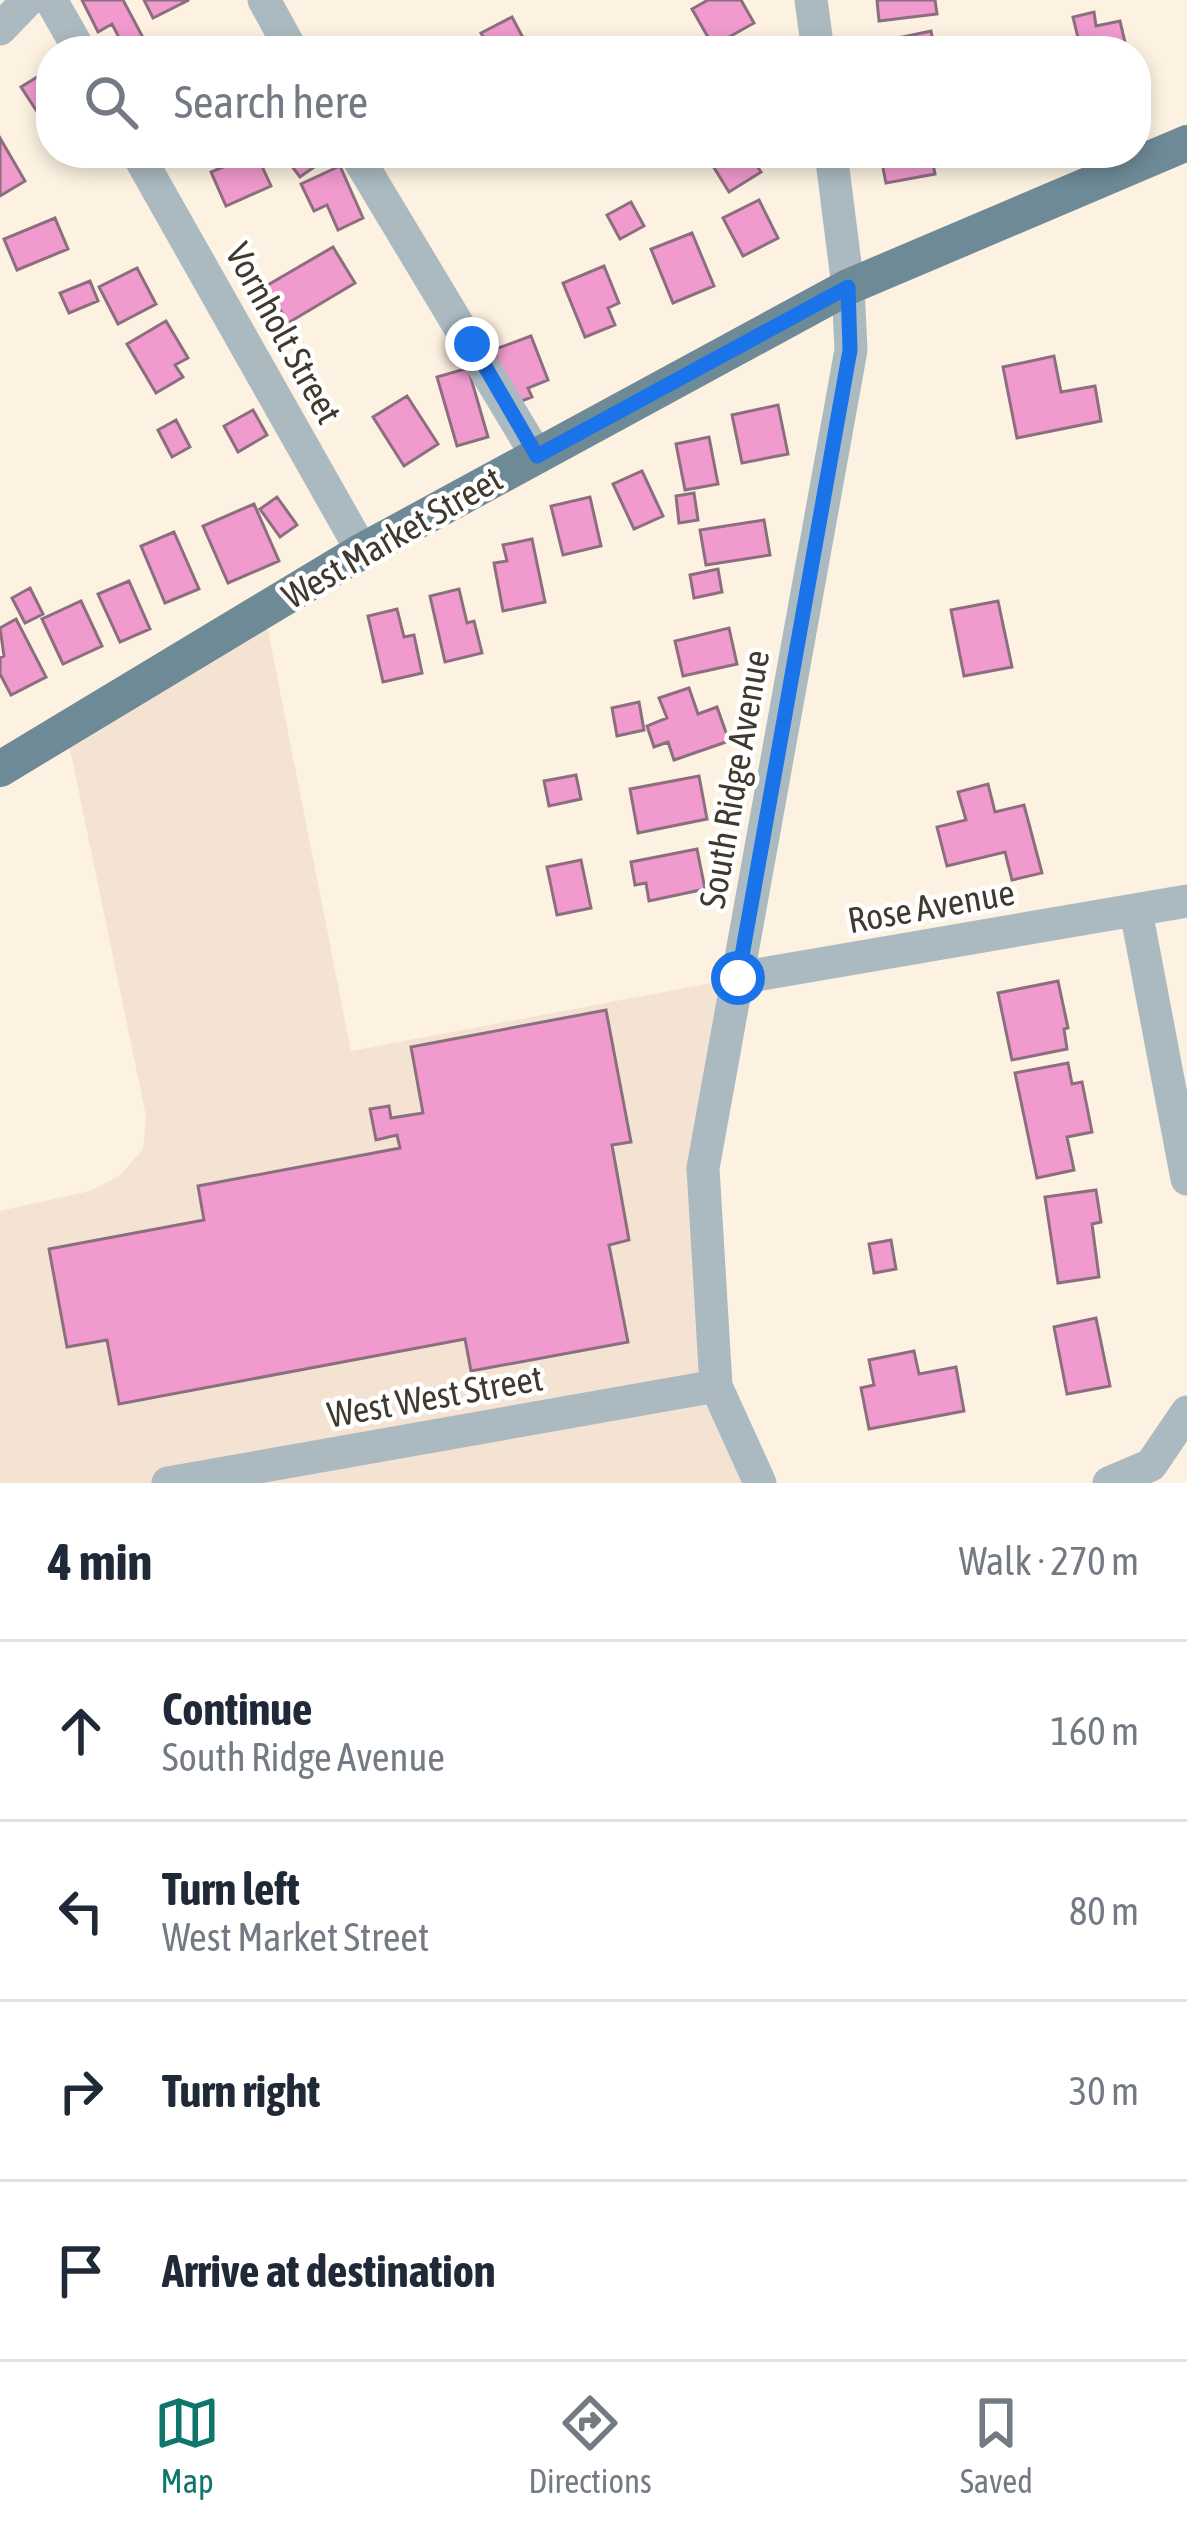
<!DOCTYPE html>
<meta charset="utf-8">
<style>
:root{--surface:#fff;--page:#f6f6f7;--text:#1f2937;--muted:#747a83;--line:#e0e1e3;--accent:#0f766e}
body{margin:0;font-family:"Asap Condensed",sans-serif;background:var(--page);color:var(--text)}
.stop{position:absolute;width:36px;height:36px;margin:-27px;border:9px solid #1a73e8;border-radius:50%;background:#fff}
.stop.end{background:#1a73e8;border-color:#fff;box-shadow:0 3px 12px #0008}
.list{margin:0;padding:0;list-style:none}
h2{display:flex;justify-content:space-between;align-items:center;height:156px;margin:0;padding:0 48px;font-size:51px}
h2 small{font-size:39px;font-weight:400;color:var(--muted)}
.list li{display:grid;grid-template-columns:78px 1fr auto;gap:36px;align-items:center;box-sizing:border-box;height:180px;padding:0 48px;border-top:3px solid var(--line)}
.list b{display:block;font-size:45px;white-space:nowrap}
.list p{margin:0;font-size:39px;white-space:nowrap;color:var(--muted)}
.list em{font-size:39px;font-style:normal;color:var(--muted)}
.icon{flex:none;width:66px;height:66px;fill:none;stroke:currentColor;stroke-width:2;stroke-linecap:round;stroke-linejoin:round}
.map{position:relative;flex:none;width:1187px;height:1483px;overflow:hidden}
.search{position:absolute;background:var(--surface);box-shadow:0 6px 18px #0003;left:36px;right:36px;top:36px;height:132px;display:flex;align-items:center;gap:30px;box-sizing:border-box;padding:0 42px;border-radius:48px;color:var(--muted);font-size:45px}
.sheet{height:876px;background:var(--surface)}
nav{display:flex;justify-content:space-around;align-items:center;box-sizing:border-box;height:168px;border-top:3px solid var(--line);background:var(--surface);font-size:33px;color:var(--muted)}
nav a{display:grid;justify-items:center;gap:6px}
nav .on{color:var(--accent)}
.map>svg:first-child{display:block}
.industrial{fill:#f4e3d2}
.building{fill:#f09ace;stroke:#8c6f7f;stroke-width:3}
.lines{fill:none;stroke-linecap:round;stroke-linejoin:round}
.minor{stroke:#abbac1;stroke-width:33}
.major{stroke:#6e8a97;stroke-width:36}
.route{stroke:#1a73e8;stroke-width:15}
.labels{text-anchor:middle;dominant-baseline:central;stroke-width:9;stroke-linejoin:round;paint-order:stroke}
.street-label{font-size:36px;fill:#40392d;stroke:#fff}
</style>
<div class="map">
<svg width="1187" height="1483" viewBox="0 0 1187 1483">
<rect width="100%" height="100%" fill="#fdf2e1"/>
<path class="industrial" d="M264,610L351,1051L738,978L703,1168L716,1386L759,1483H0V1211L90,1191L119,1176L143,1149L146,1116L66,730Z"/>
<path class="building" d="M82,0H123L147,45L126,51L112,24L98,32Z
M144,0H189L153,18Z
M708,0H741L754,23L713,46L692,9Z
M877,0H935L937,14L879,21Z
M1094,12L1096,26L1120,21L1127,51H1064L1062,42L1078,38L1073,17Z
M512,17L530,51H491L481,33Z
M931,31L935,51H901L898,38Z
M42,74L51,88V133L21,87Z
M0,138L25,181L0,196Z
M256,153L271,186L226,206L211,172Z
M308,153H315L321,162L300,177L291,165Z
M735,153H749L761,172L729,192L713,166Z
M880,153H931L935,174L886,183Z
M340,166L363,218L338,230L327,205L314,211L301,184Z
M759,200L778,238L743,256L723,218Z
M631,202L644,226L620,239L607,215Z
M55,218L68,249L17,270L4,239Z
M692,233L714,286L673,303L651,249Z
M333,247L355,283L288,323L266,286Z
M604,266L619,303L608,308L615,325L585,337L563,283Z
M137,268L156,304L118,324L99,287Z
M90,281L98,301L69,313L60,293Z
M166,321L188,358L175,365L183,377L156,393L127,344Z
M531,336L548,380L528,388L532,397L514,404L493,350Z
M1054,356L1061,392L1095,386L1101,421L1017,438L1003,367Z
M468,368L488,437L457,446L437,377Z
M407,396L438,444L404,466L373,417Z
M778,405L788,454L742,463L732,415Z
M253,410L267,435L238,452L224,426Z
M176,420L190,447L172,457L158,430Z
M709,437L718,484L685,490L676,444Z
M642,471L663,516L634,529L613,484Z
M694,493L698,520L679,523L676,496Z
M277,497L297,525L280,537L260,509Z
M590,497L601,546L563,555L551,506Z
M254,504L279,561L228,583L203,526Z
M764,520L770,555L706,565L700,530Z
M174,532L199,589L165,603L141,546Z
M532,539L545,602L503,611L494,563L507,561L503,545Z
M718,569L722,592L694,598L690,575Z
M129,581L150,629L120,642L98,594Z
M30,588L43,614L25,623L12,598Z
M459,589L467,623L474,621L482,653L445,662L430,596Z
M81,601L102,646L63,664L42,619Z
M998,601L1012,667L964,676L951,610Z
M397,609L404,637L414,635L422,673L383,682L368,616Z
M16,619L46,677L11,695L0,674V658L4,656L0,628Z
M729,628L737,664L683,676L675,641Z
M689,688L698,714L717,707L729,741L674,760L668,742L654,747L647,726L667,718L659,698Z
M639,702L644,730L617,736L612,708Z
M576,775L581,799L549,806L544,781Z
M699,776L707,819L638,833L630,789Z
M988,784L995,812L1024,805L1042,873L1012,880L1005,852L947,866L937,827L966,820L958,792Z
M697,849L705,889L649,901L646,883L635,885L631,862Z
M581,860L591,908L557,915L547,867Z
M1058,981L1068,1028L1064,1029L1067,1049L1012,1060L998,993Z
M606,1010L631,1142L612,1145L629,1240L609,1245L628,1342L471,1371L465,1339L119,1404L107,1340L67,1347L49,1249L204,1220L198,1186L400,1148L397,1135L376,1140L370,1109L389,1106L391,1118L423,1113L411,1047Z
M1068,1063L1072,1084L1082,1082L1092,1132L1067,1137L1074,1170L1037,1178L1015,1073Z
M1096,1190L1101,1222L1092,1224L1099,1277L1058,1283L1045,1197Z
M891,1240L896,1269L874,1273L869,1244Z
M1096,1318L1110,1386L1067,1394L1054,1327Z
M914,1351L919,1374L956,1367L964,1411L869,1429L861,1388L874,1385L869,1360Z"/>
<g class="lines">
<path class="minor" d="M51,0L80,51
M264,0L292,51
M811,0L818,51
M0,29L28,0
M137,153L362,551
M355,153L537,456
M1136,911L1187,1179
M738,978L1187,901
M168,1483L716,1386
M760,1483L716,1386L703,1168L851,350L848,287L831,153
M1109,1483L1151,1465L1187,1412"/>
<path class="major" d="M0,769L362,551L848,287L1187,143"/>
</g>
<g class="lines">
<path class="route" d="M472,344L537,456L848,287L850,350L738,978"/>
</g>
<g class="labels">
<g class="street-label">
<text transform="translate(284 333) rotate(61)">Vornholt Street</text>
<text transform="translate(392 537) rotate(-30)">West Market Street</text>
<text transform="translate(734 779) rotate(-80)">South Ridge Avenue</text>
<text transform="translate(931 906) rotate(-10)">Rose Avenue</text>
<text transform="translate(435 1396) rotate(-10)">West West Street</text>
</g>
</g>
</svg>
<div class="stop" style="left:738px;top:978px"></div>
<div class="stop end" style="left:472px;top:344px"></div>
<div class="search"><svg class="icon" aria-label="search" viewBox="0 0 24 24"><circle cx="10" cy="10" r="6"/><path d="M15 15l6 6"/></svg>Search here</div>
</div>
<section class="sheet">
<h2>4 min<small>Walk · 270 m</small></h2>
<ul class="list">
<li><svg class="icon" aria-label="ahead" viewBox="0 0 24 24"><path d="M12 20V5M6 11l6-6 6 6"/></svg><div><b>Continue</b><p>South Ridge Avenue</p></div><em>160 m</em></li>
<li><svg class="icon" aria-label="left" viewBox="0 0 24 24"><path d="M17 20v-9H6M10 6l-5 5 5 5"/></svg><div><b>Turn left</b><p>West Market Street</p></div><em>80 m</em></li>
<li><svg class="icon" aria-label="right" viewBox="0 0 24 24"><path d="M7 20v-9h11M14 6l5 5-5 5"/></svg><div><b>Turn right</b></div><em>30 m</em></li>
<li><svg class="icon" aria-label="arrive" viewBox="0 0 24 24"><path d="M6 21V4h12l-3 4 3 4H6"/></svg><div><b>Arrive at destination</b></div></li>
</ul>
</section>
<nav>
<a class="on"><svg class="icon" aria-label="map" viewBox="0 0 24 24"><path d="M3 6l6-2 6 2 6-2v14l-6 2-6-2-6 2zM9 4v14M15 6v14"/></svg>Map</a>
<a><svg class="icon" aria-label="directions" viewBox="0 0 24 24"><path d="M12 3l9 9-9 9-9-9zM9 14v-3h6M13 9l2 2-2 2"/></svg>Directions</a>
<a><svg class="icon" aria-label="saved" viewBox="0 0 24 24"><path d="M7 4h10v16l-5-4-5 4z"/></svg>Saved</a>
</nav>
